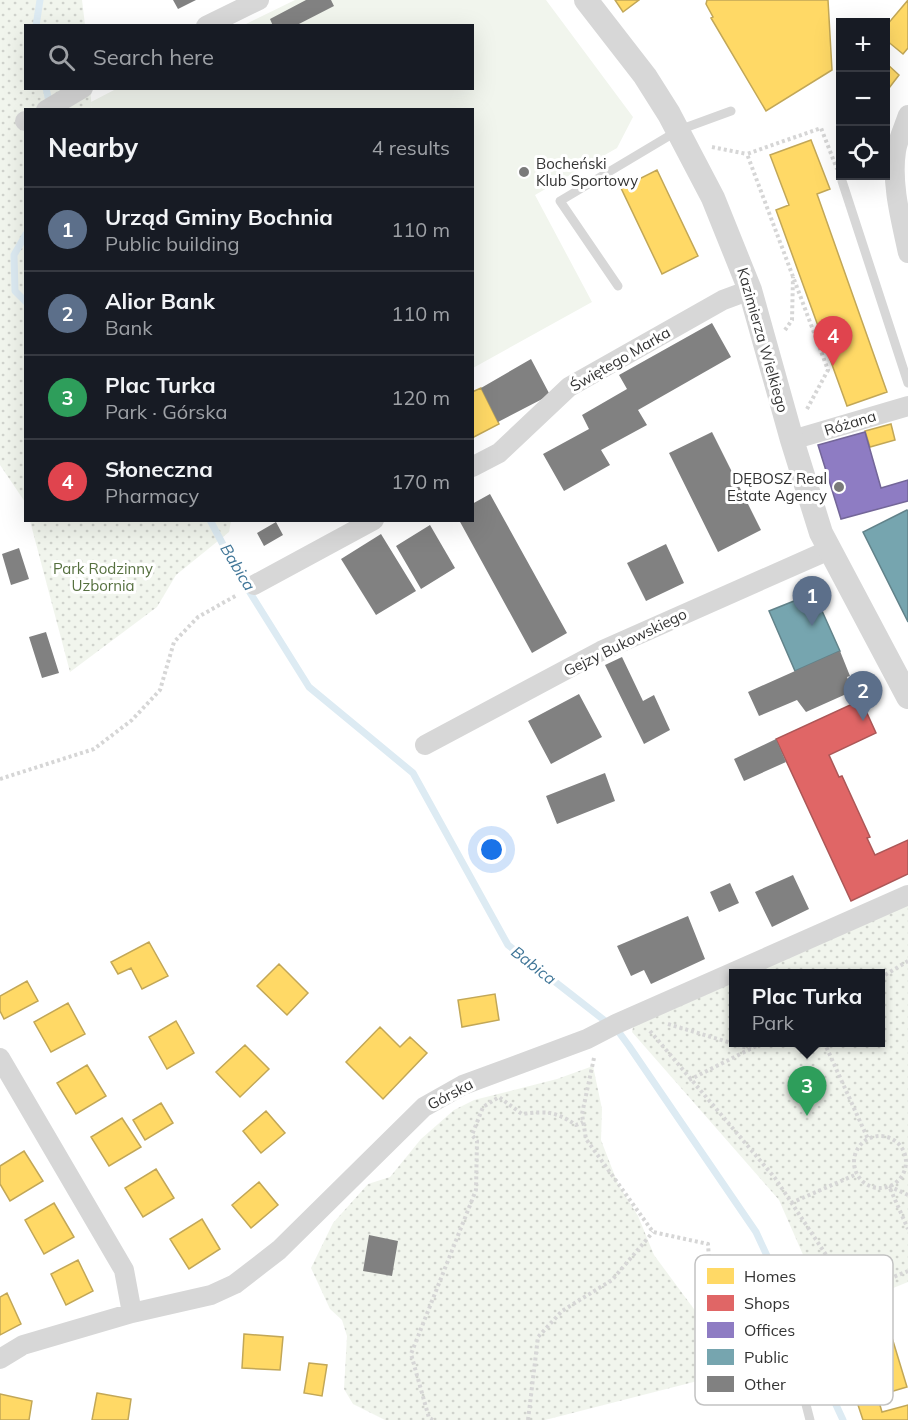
<!DOCTYPE html>
<meta charset="utf-8">
<style>
:root{--surface:#171b24;--page:#242831;--text:#f1f3f6;--muted:#9ea1a6;--line:#363941;--accent:#7a7a7a}
body{margin:0;font-family:Mulish,sans-serif;background:var(--page);color:var(--text)}
.controls{position:absolute;right:18px;top:18px;display:grid;overflow:hidden;border-radius:0px;box-shadow:0 6px 24px #0002}
.controls button{width:54px;height:54px;display:grid;place-items:center;padding:0;border:0;border-bottom:2px solid var(--line);background:var(--surface);color:var(--text);font:30px sans-serif}
.you{position:absolute;left:492px;top:850px;width:21px;height:21px;margin:-15px;border:4px solid #fff;border-radius:50%;background:#1a73e8;box-shadow:0 0 0 9px #1a73e833}
.badge{display:grid;place-items:center;width:39px;height:39px;border-radius:50%;background:var(--accent);color:#fff;font-size:20px;font-weight:700}
.pin{position:absolute;translate:-50% -50px;filter:drop-shadow(0 2px 3px #0008)}
.pin::after{content:'';position:absolute;top:32px;width:21px;height:18px;background:inherit;clip-path:polygon(0 0,100% 0,50% 100%)}
.popup{position:absolute;left:729px;top:969px;width:156px;height:78px;box-sizing:border-box;display:grid;place-content:center;border-radius:0px;background:var(--surface);filter:drop-shadow(0 2px 4px #0005);font-size:20px;white-space:nowrap;color:var(--muted)}
.popup b{font-size:22px;color:var(--text)}
.popup::after{content:'';position:absolute;left:50%;top:100%;margin-left:-12px;border:12px solid transparent;border-top-color:var(--surface)}
.list{margin:0;padding:0;list-style:none}
h2{display:flex;justify-content:space-between;align-items:center;height:78px;margin:0;padding:0 24px;font-size:26px}
h2 small{font-size:20px;font-weight:400;color:var(--muted)}
.list li{display:grid;grid-template-columns:39px 1fr auto;gap:18px;align-items:center;box-sizing:border-box;height:84px;padding:0 24px;border-top:2px solid var(--line)}
.list b{display:block;font-size:22px;white-space:nowrap}
.list p{margin:0;font-size:20px;white-space:nowrap;color:var(--muted)}
.list em{font-size:20px;font-style:normal;color:var(--muted)}
.icon{flex:none;width:33px;height:33px;fill:none;stroke:currentColor;stroke-width:2;stroke-linecap:round;stroke-linejoin:round}
.map{position:relative;flex:none;width:908px;height:1420px;overflow:hidden}
.search{position:absolute;background:var(--surface);box-shadow:0 6px 24px #0002;left:24px;top:24px;width:450px;height:66px;display:flex;align-items:center;gap:15px;box-sizing:border-box;padding:0 21px;border-radius:0px;color:var(--muted);font-size:22px}
.panel{position:absolute;background:var(--surface);box-shadow:0 6px 24px #0002;left:24px;top:108px;width:450px;height:414px;border-radius:0px}
.map>svg:first-child{display:block}
.grass{fill:url(#grass-dots)}
.pitch{fill:#f1f5ed}
.homes{fill:#ffd966;stroke:#c2a757;stroke-width:1.5}
.shops{fill:#e06666;stroke:#ac5757;stroke-width:1.5}
.offices{fill:#8e7cc3;stroke:#736698;stroke-width:1.5}
.public{fill:#76a5af;stroke:#62838a;stroke-width:1.5}
.lines{fill:none;stroke-linecap:round;stroke-linejoin:round}
.stream{stroke:#ddebf3;stroke-width:7}
.building{fill:#818181}
.path{stroke:#d6d6d6;stroke-width:4;stroke-dasharray:3 3;stroke-linecap:butt}
.service{stroke:#d7d7d7;stroke-width:9}
.minor{stroke:#d7d7d7;stroke-width:20}
.tertiary{stroke:#d7d7d7;stroke-width:24}
.poi-dot{fill:#7a7a7a;stroke:#fff;stroke-width:2}
.labels{text-anchor:middle;dominant-baseline:central;stroke-width:6;stroke-linejoin:round;paint-order:stroke}
.poi-label{font-size:15px;fill:#333;stroke:#fff;text-anchor:start}
.street-label{font-size:15px;fill:#333;stroke:#fff}
.park-label{font-size:15px;fill:#56703f;stroke:#fff}
.water-label{font-size:16px;font-style:italic;fill:#3f7597;stroke:#fff}
.key{fill:#fff;stroke:#c2c2c2;stroke-width:1.5}
.key-label{font-size:16px;fill:#333}
</style>
<div class="map">
<svg width="908" height="1420" viewBox="0 0 908 1420">
<defs>
<pattern id="grass-dots" width="8" height="8" patternUnits="userSpaceOnUse" patternTransform="scale(1.5)"><rect width="8" height="8" fill="#f1f5ed"/><path d="M2 2h.1M6 6h.1" fill="none" stroke="#cfd2cc" stroke-width="1.8" stroke-linecap="round"/></pattern>
</defs>
<rect width="100%" height="100%" fill="#fff"/>
<path class="grass" d="M0,0H82L85,25L26,26V88L90,89L92,109L26,110L25,502L0,465Z
M30,521V520L231,521L229,532L176,575L157,607L70,672Z
M908,905V1282L829,1314L779,1200L632,1032L635,1019L733,978L734,1042H880V974L743,973Z
M593,1066L602,1109L601,1140L618,1184L638,1216L654,1255L722,1347L764,1364L545,1420H385L353,1404L344,1389L347,1336L342,1320L330,1309L311,1268L333,1223L368,1184L390,1177L421,1139L454,1110L474,1100L557,1079Z"/>
<path class="pitch" d="M295,0H546L633,117L617,148L535,195L592,302L473,368L472,110H92L91,102L118,88H472V26L244,25Z"/>
<path class="homes" d="M615,0H639L623,12Z
M707,0H828L832,70L766,111L711,18L713,17L706,4Z
M908,0V48L903,54L886,40V26Z
M886,63L899,75L886,92Z
M811,140L830,189L817,194L887,392L847,406L776,210L789,205L770,155Z
M657,170L698,256L662,274L621,188Z
M481,388L499,424L472,438V392Z
M891,424L895,440L870,447L865,431Z
M149,942L168,976L142,989L131,968L118,974L111,962Z
M279,964L308,993L287,1015L257,986Z
M27,981L38,1001L4,1019L0,1011V996Z
M495,994L499,1020L462,1027L458,1000Z
M68,1003L85,1034L51,1052L34,1022Z
M176,1021L194,1053L167,1069L149,1037Z
M380,1027L400,1047L410,1037L427,1053L383,1099L346,1062Z
M245,1045L269,1069L240,1097L216,1072Z
M87,1065L106,1096L76,1114L57,1083Z
M161,1103L173,1123L145,1140L133,1120Z
M266,1111L285,1133L261,1153L243,1131Z
M122,1118L141,1147L109,1166L91,1137Z
M24,1151L43,1181L10,1201L0,1184V1166Z
M156,1169L174,1198L143,1217L125,1188Z
M259,1182L278,1205L251,1228L232,1205Z
M54,1203L74,1237L44,1254L25,1220Z
M202,1219L220,1249L189,1269L170,1239Z
M78,1260L93,1291L66,1305L51,1274Z
M7,1293L21,1324L0,1335V1297Z
M890,1331L907,1387L873,1397L856,1341Z
M244,1334L283,1337L280,1370L242,1368Z
M309,1363L327,1365L322,1396L304,1393Z
M97,1393L131,1399L128,1420H92Z
M0,1394L32,1401L29,1420H0Z
M877,1395L882,1412L908,1405V1420H863L857,1402Z"/>
<path class="shops" d="M861,700L876,733L829,755L839,777L842,776L870,837L867,838L875,855L908,840V874L851,901L776,739Z"/>
<path class="offices" d="M865,432L881,488L908,480V501L841,519L818,445Z"/>
<path class="public" d="M907,510L908,511V622L863,532Z
M814,593L840,651L795,671L769,611Z"/>
<g class="lines">
<path class="stream" d="M36,26L40,0
M46,88L50,106
M26,234L14,255L15,291L26,302
M210,520L239,575L309,687L413,773L508,945L618,1031L629,1046L756,1232L843,1420"/>
</g>
<path class="building" d="M173,0H196L178,9Z
M306,0H331L334,6L295,26H273L270,19Z
M712,323L731,357L638,410L647,425L601,450L610,465L564,491L543,454L589,429L582,415L627,389L619,375Z
M531,359L550,395L498,422L481,388Z
M712,432L761,530L718,552L669,453Z
M490,494L567,633L532,653L459,520H472V504Z
M276,522L283,535L264,546L257,533Z
M430,525L455,568L421,589L396,546Z
M381,534L416,591L376,615L341,559Z
M666,544L684,583L646,601L627,563Z
M19,548L29,579L11,585L2,554Z
M46,632L59,673L42,678L29,637Z
M840,651L850,676L847,677L853,691L806,712L797,700L759,716L748,692Z
M622,657L643,701L654,695L670,730L644,744L605,665Z
M579,694L602,737L551,764L528,721Z
M776,739L786,762L744,781L734,759Z
M605,773L615,801L557,824L546,796Z
M793,875L809,909L772,927L755,892Z
M730,883L739,903L719,912L710,892Z
M688,916L705,959L651,984L644,970L631,976L617,946Z
M369,1235L398,1241L392,1276L363,1271Z"/>
<g class="lines">
<path class="path" d="M712,147L747,154
M785,330L792,320L793,277
M807,409L828,370L747,154L821,128L837,169
M0,779L94,749L132,720L160,690L174,642L198,617L237,595
M880,978L908,961
M668,1024L751,1049
M650,1031L775,1178L852,1294L908,1271
M824,1042L868,1139
M594,1058L582,1114L586,1139L653,1232L708,1244L709,1259L744,1336
M689,1080L764,1042
M854 1162a26 26 0 1 1 52 0a26 26 0 1 1-52 0Z
M908,1195L889,1186L908,1229
M791,1203L857,1174
M433,1420L429,1418L411,1354L476,1190L477,1141L472,1135L483,1107L499,1097L522,1114C547,1111 555,1111 576,1125L583,1122
M528,1420L538,1337L562,1311L612,1280L653,1232"/>
<path class="service" d="M842,181L908,383
M618,286L560,201L679,130L731,111
M794,1358L810,1420"/>
<path class="minor" d="M206,26L259,0
M46,110L83,88
M908,115C904,127 898,139 896,151C891,184 901,220 908,253
M25,121H26
M792,440L908,406
M472,467L499,453L569,387L723,300L750,290
M254,585L374,520
M425,745L601,651L829,550
M0,1058L124,1270L132,1313
M0,1359L23,1345L132,1313L211,1295L235,1284L279,1250L424,1107L463,1085L587,1039L616,1024L908,895"/>
<path class="tertiary" d="M586,0L645,76L669,114L713,198L750,290L792,440L821,533L908,697"/>
</g>
<g class="poi-dot">
<circle cx="524" cy="172" r="6"/>
<circle cx="839" cy="487" r="6"/>
</g>
<g class="labels">
<g class="poi-label">
<text x="536" y="163">Bocheński<tspan x="536" dy="17">Klub Sportowy</tspan></text>
<text x="827" y="478" text-anchor="end">DĘBOSZ Real<tspan x="827" dy="17">Estate Agency</tspan></text>
</g>
<g class="street-label">
<text transform="translate(763 340) rotate(74)">Kazimierza Wielkiego</text>
<text transform="translate(620 359) rotate(-30)">Świętego Marka</text>
<text transform="translate(850 423) rotate(-17)">Różana</text>
<text transform="translate(625 642) rotate(-26)">Gejzy Bukowskiego</text>
<text transform="translate(450 1094) rotate(-28)">Górska</text>
</g>
<g class="park-label">
<text x="103" y="568">Park Rodzinny<tspan x="103" dy="17">Uzbornia</tspan></text>
</g>
<g class="water-label">
<text transform="translate(238 567) rotate(59)">Babica</text>
<text transform="translate(534 965) rotate(38)">Babica</text>
</g>
</g>
<rect x="695" y="1255" width="198" height="150" rx="9" class="key"/>
<rect x="707" y="1268" width="27" height="16" fill="#ffd966"/>
<rect x="707" y="1295" width="27" height="16" fill="#e06666"/>
<rect x="707" y="1322" width="27" height="16" fill="#8e7cc3"/>
<rect x="707" y="1349" width="27" height="16" fill="#76a5af"/>
<rect x="707" y="1376" width="27" height="16" fill="#818181"/>
<g class="key-label">
<text x="744" y="1282">Homes</text>
<text x="744" y="1309">Shops</text>
<text x="744" y="1336">Offices</text>
<text x="744" y="1363">Public</text>
<text x="744" y="1390">Other</text>
</g>
</svg>
<div class="controls">
<button>+</button>
<button>−</button>
<button><svg class="icon" aria-label="locate" viewBox="0 0 24 24"><circle cx="12" cy="12" r="6"/><path d="M12 2v4M12 18v4M2 12h4M18 12h4"/></svg></button>
</div>
<div class="you"></div>
<div class="pin badge" style="left:812px;top:626px;background:#5c6f8a">1</div>
<div class="pin badge" style="left:863px;top:721px;background:#5c6f8a">2</div>
<div class="pin badge" style="left:807px;top:1116px;background:#2e9e5b">3</div>
<div class="popup"><b>Plac Turka</b>Park</div>
<div class="pin badge" style="left:833px;top:366px;background:#e0444e">4</div>
<div class="search"><svg class="icon" aria-label="search" viewBox="0 0 24 24"><circle cx="10" cy="10" r="6"/><path d="M15 15l6 6"/></svg>Search here</div>
<section class="panel">
<h2>Nearby<small>4 results</small></h2>
<ul class="list">
<li><span class="badge" style="background:#5c6f8a">1</span><div><b>Urząd Gminy Bochnia</b><p>Public building</p></div><em>110 m</em></li>
<li><span class="badge" style="background:#5c6f8a">2</span><div><b>Alior Bank</b><p>Bank</p></div><em>110 m</em></li>
<li><span class="badge" style="background:#2e9e5b">3</span><div><b>Plac Turka</b><p>Park · Górska</p></div><em>120 m</em></li>
<li><span class="badge" style="background:#e0444e">4</span><div><b>Słoneczna</b><p>Pharmacy</p></div><em>170 m</em></li>
</ul>
</section>
</div>
